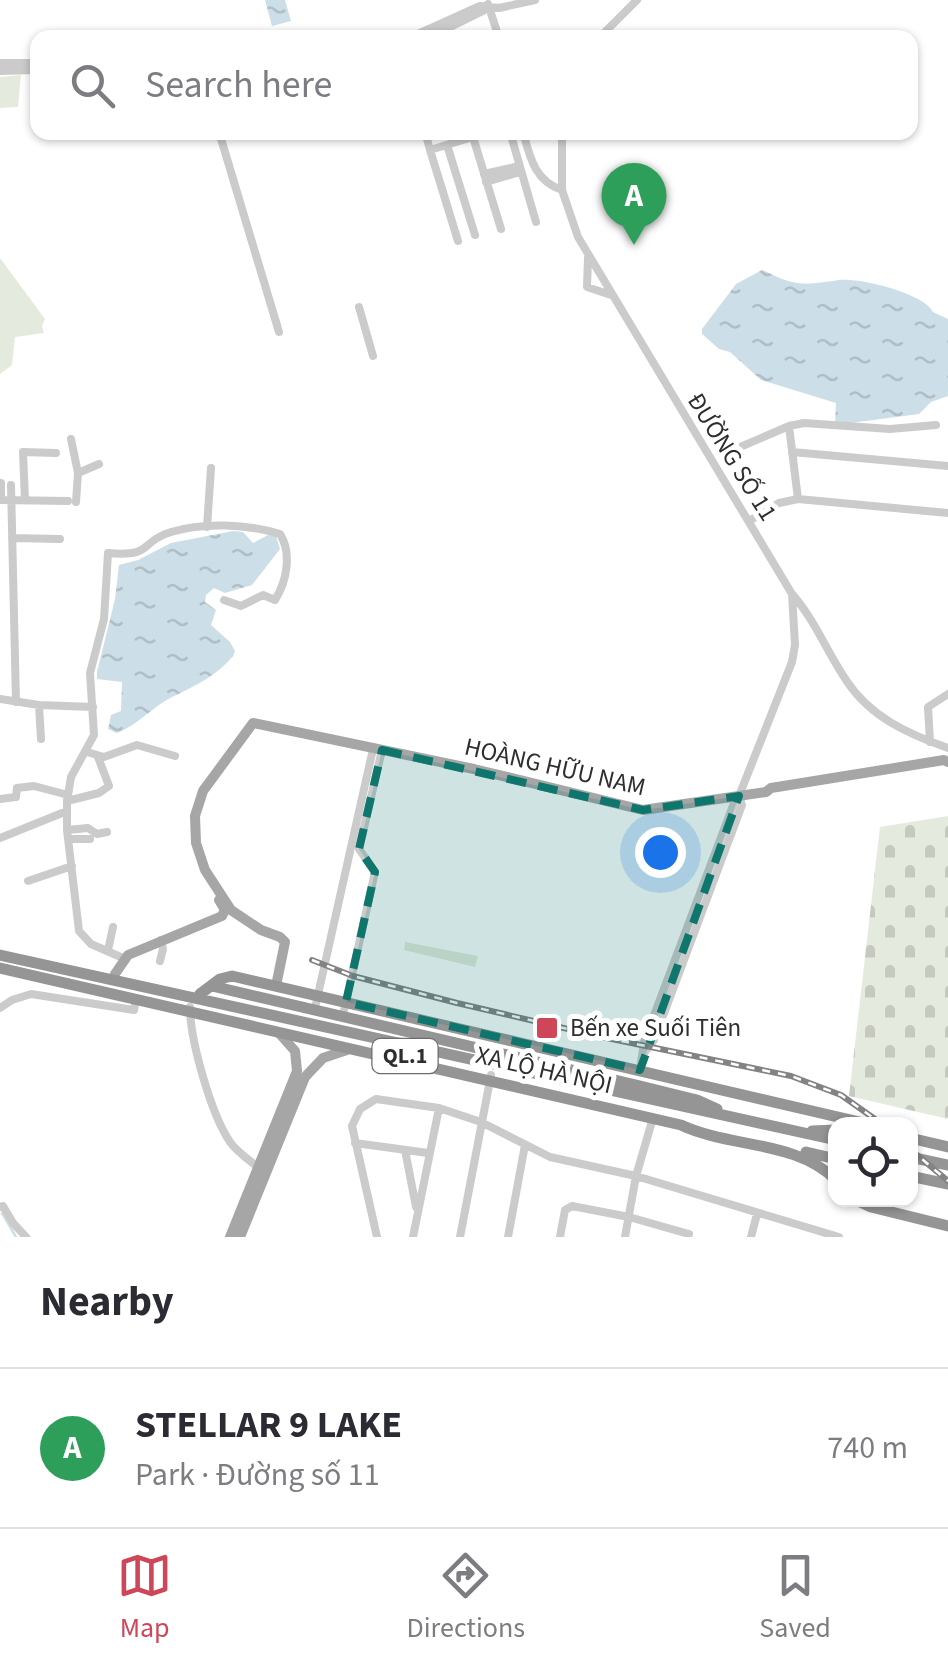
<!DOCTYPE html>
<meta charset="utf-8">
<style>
:root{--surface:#fff;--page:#f2f2f3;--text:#2b2b33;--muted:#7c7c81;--line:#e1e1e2;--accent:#cf4659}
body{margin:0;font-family:"Source Sans 3",sans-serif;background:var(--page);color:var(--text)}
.controls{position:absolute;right:30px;bottom:30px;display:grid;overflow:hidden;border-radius:20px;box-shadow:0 2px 8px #0004}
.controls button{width:90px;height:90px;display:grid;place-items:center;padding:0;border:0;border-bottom:2px solid var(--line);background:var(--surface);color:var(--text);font:50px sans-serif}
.you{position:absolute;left:660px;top:852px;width:35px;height:35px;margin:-25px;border:8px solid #fff;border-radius:50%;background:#1a73e8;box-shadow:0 0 0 15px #1a73e833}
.badge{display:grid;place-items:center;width:65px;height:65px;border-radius:50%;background:var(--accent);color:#fff;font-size:32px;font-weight:700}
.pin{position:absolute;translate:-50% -82px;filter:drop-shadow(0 2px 5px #0008)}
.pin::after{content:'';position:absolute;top:52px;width:35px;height:30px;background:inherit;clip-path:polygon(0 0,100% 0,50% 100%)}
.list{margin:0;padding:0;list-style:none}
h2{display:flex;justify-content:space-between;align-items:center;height:130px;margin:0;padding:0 40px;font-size:42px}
h2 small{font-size:32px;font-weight:400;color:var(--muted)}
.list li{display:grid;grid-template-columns:65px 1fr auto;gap:30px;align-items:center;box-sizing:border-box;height:160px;padding:0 40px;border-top:2px solid var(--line)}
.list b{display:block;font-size:38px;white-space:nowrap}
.list p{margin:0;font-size:32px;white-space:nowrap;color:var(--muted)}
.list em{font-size:32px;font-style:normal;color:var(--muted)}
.icon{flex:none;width:55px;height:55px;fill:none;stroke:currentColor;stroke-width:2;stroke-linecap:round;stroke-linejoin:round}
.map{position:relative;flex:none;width:948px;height:1237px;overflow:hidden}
.search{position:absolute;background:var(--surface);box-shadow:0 2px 8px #0004;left:30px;right:30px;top:30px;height:110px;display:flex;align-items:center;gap:25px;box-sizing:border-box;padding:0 35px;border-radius:20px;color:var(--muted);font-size:38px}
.sheet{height:290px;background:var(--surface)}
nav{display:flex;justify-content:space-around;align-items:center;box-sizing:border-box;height:140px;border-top:2px solid var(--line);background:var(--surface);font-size:28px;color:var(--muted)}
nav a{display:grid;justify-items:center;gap:5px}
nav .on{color:var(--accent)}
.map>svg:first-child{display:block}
.green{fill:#e5eade}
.cemetery{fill:url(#cemetery-stones)}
.water{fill:url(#water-ripples)}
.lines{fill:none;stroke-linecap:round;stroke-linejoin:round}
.stream{stroke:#ccdee7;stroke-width:2.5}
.minor{stroke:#cbcbcb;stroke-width:8}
.major{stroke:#a6a6a6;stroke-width:10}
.highway{stroke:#959595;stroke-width:11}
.rail-casing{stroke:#838383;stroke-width:6}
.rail{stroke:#fff;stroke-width:2.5;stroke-dasharray:8;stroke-linecap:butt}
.marked{fill:#0f766e;fill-opacity:0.2;stroke:#0f766e;stroke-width:8;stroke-dasharray:20 12;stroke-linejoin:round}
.poi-dot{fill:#cf4659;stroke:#fff;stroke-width:4}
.labels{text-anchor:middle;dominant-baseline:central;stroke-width:10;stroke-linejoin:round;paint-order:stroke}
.shield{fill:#fff;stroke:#6d6d6d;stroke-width:2.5}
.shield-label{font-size:22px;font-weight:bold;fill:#2e2e2e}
.street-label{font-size:25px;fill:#2e2e2e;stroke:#fff}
.poi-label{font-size:25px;fill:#2e2e2e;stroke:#fff;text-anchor:start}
</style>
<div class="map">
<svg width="948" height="1237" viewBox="0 0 948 1237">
<defs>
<pattern id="cemetery-stones" width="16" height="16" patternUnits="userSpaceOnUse" patternTransform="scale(2.5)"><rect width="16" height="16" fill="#e5eade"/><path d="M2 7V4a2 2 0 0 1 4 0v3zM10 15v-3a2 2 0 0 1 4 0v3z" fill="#c5c9bf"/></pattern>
<pattern id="water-ripples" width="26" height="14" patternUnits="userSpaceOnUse" patternTransform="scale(2.5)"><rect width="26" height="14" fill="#ccdee7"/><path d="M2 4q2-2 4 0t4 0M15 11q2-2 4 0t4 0" fill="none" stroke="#b0bfc6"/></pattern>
</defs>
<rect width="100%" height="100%" fill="#fff"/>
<path class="green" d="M21,75L18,107L0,108V77Z
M0,258L45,319L42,326L44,333L15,337L12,365L0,374Z
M405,942L478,956L475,967L404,950Z"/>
<path class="cemetery" d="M948,816V1119L849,1096L880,827Z"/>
<path class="water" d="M265,0H285L291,21L272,26Z
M762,270C772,274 782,280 792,282C807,286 824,282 839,280C859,277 926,294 933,312L948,319V396L931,402L919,414L835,425L836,403L761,380L730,352L719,349L702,334V329L736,284Z
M233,531L243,532L253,543L268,535L276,536L280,549L252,585L225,593L214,588L206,595L205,602L216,610L211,625L230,642L235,651L233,656C218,675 193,687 172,697C152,707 138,725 117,733L108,729L111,715L121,711L122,682L97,679V672L115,599L119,565L138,560L171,543Z"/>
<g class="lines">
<path class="stream" d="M2,1213L16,1237"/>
<path class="minor" d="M488,4L499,38
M409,38L480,6L499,8L535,0
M428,38L483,11L488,5
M599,38L637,0
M0,63H38
M0,71L38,70
M219,132L279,332
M425,132L430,150
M489,132L473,137L501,229
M510,132L536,222
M523,132C530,158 535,181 562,190
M562,132V190L578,237L792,594C815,620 827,652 846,680C870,717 908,734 948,748
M447,145L475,235
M484,174L519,166
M486,182L520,172
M458,241L430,150L473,137
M588,258L587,287L611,295
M359,307L373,356
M71,439L78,473L76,502
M792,452L948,466
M724,454L789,426
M78,473L99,464
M11,485L16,702
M798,499L789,426L804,423L890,429L936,425
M0,500L68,501
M1,500V483
M25,500L23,452L56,453
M749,521L779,503L798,499L948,513
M207,527L211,468
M12,538L60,539
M0,699L39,705L93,707
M39,705L41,739
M930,742L928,707L948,694
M87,752L104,757L137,745L175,756
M0,799L16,797L17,788L34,786L68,795
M67,801L99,793L109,786L98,757
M67,830L88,828L97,834L107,832
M0,838L67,811
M68,839H90
M28,881L72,866
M108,950L113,927
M123,958L91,944L79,931L67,830V801L71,777L94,735L90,673L104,619L108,553C155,557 138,542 171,532C204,522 247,524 280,534C292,553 287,581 275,600L263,595L241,606L224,600
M160,961L163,949L161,940
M190,1007C190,1040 211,1114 230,1142C237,1152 249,1160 259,1168
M0,1008L12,1000L31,994L134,1010L136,999
M315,1008L373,749
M343,1015L375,872L359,849L382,750
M645,1052L654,1040L742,805L739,796
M640,1070L644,1042L734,803L739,796L792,662L795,645L792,594
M355,1143L428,1153
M405,1150L416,1207
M0,1207L3,1206L13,1223L26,1237
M377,1237L352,1126L360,1109L376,1099L439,1108L481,1122L550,1157L636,1176L839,1237
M413,1237L439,1108
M460,1237L491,1075
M508,1237L525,1145
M560,1237L565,1210L572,1206L629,1217L689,1234
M625,1237L636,1176L653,1118
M751,1237L757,1214"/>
<path class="major" d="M115,974L128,955L222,916L225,910L219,900
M276,986L285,942L280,937L261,930L231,910L205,870L196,843L195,816L203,791L253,723L474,769L643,810L766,792L771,788L944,760L948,762
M230,1237L297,1071L295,1051L279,1033
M240,1237L305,1077L323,1058L347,1050"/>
<path class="highway" d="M0,955L836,1140
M0,968L681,1125C730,1148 796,1140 836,1180
M212,986L636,1085L697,1100L717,1109
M200,994L220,979L232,976L868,1124
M812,1131L836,1130
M910,1138L948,1147
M806,1152L836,1159
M910,1157L948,1165
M910,1176L948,1184
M856,1200L871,1207L948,1226"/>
<defs>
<path id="rail" d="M312,960L353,976L457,1003L602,1037L791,1076L841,1095L882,1124
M910,1149L948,1181"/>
</defs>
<use href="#rail" class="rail-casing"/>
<use href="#rail" class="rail"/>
</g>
<path class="marked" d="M382,750L643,810L739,796L640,1070L346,1002L375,872L359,849Z"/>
<rect class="poi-dot" x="535" y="1016" width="24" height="24" rx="5"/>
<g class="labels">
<rect class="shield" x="372.5" y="1039" width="65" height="34" rx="8"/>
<g class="shield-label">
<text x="405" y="1056">QL.1</text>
</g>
<g class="street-label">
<text transform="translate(732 457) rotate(58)">ĐƯỜNG SỐ 11</text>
<text transform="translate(555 767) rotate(13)">HOÀNG HỮU NAM</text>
<text transform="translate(544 1070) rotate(13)">XA LỘ HÀ NỘI</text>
</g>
<g class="poi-label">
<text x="570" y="1028">Bến xe Suối Tiên</text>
</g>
</g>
</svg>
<div class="controls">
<button><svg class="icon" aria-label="locate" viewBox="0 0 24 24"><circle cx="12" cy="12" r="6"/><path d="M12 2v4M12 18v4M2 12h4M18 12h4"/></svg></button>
</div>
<div class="you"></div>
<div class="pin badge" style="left:634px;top:245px;background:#2e9e5b">A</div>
<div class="search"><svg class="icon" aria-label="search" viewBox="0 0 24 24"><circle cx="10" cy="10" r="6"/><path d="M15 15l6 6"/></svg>Search here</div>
</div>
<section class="sheet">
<h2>Nearby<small></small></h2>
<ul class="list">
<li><span class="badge" style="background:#2e9e5b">A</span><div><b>STELLAR 9 LAKE</b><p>Park · Đường số 11</p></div><em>740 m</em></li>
</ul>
</section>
<nav>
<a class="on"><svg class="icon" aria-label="map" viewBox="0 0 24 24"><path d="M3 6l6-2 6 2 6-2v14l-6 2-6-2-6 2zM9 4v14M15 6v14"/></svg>Map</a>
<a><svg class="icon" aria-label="directions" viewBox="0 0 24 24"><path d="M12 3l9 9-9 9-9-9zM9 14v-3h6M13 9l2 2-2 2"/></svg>Directions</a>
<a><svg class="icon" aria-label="saved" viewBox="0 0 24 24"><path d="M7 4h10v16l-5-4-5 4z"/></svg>Saved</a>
</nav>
